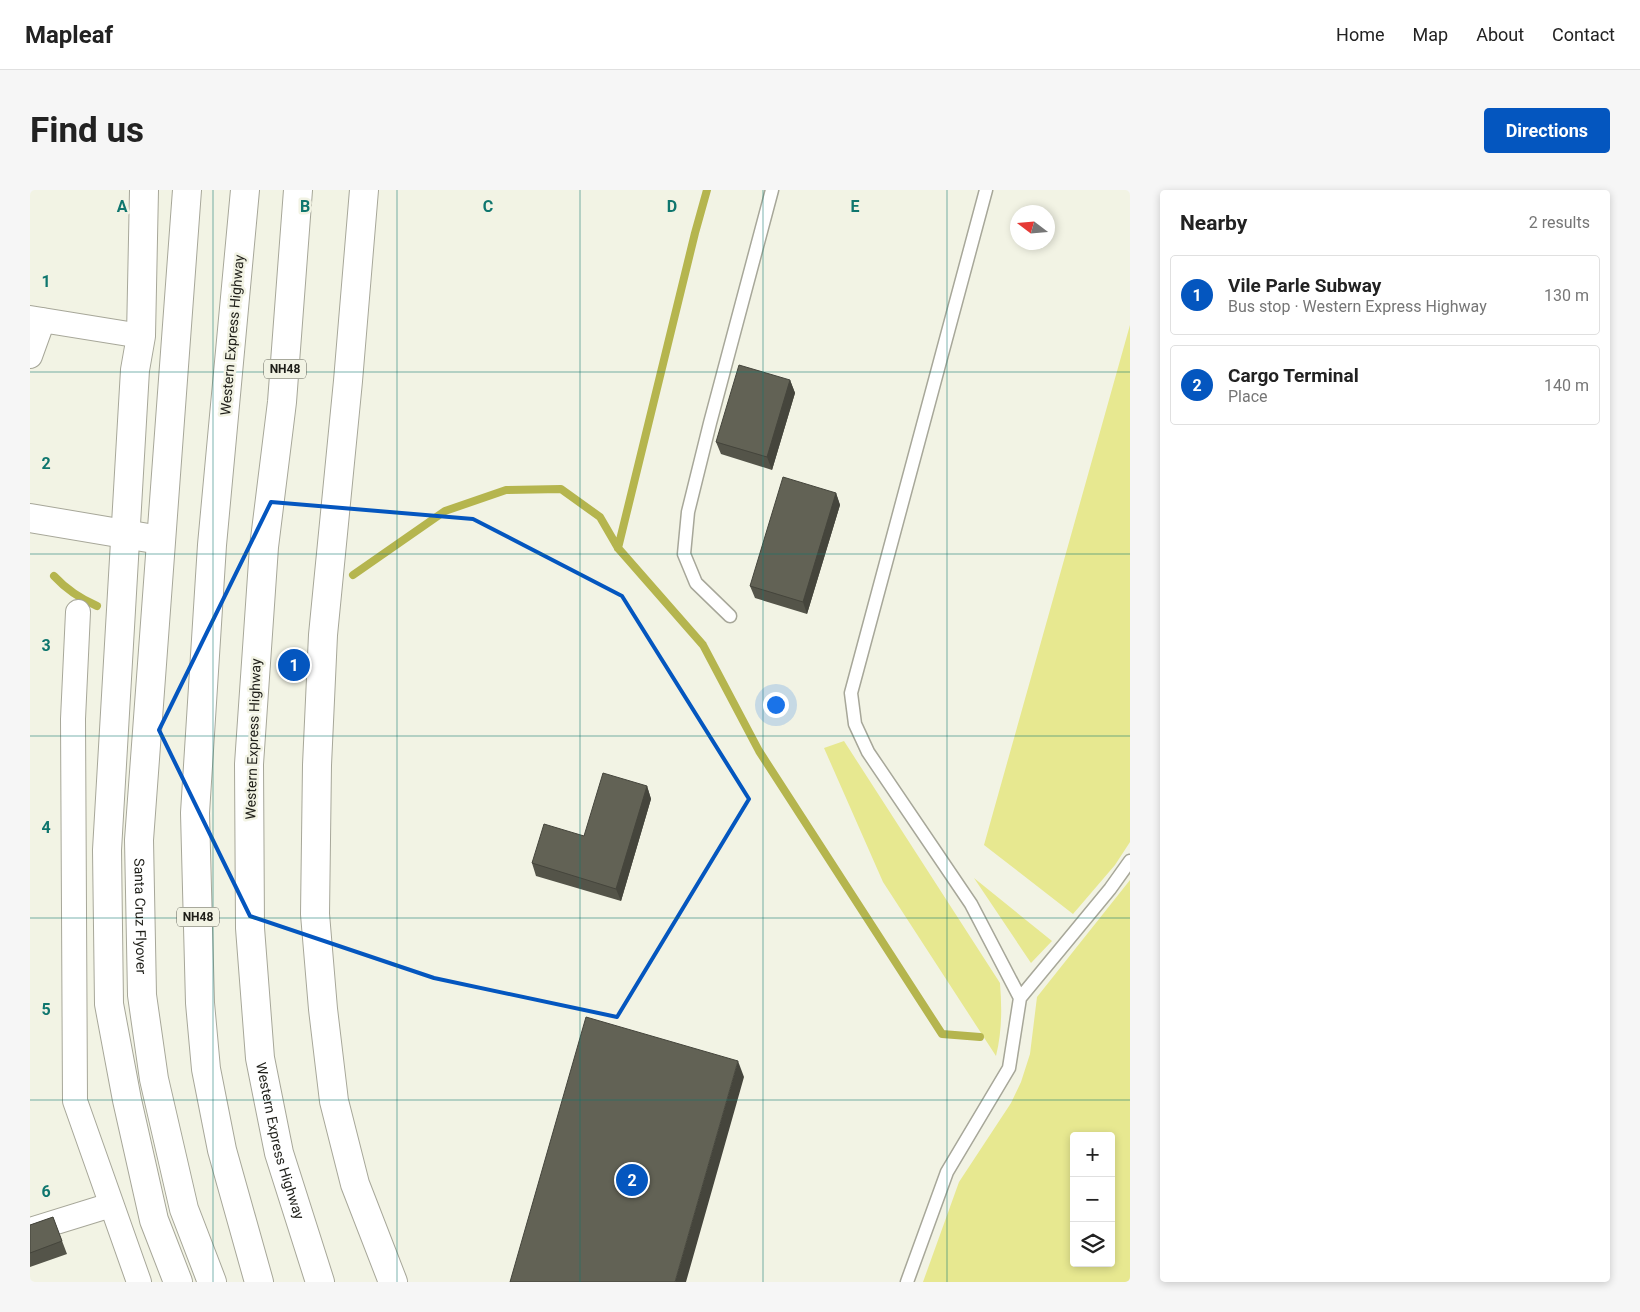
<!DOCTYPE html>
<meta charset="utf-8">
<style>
:root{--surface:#fff;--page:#f6f6f6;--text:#222;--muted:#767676;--line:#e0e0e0;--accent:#0456bf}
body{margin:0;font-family:Roboto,sans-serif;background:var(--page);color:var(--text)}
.controls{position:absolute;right:15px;bottom:15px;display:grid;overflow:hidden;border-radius:5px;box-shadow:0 2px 8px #0003}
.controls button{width:45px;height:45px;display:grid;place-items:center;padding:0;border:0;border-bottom:1px solid var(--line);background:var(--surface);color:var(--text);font:25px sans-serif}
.compass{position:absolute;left:980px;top:15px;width:45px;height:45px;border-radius:50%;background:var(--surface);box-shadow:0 2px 8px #0003;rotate:286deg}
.you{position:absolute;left:745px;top:514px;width:18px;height:18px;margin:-12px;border:4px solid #fff;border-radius:50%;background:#1a73e8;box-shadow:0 0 0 8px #1a73e833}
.badge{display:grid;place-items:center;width:32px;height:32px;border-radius:50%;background:var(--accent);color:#fff;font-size:16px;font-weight:700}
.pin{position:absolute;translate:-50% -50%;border:2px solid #fff;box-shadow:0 1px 5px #0006}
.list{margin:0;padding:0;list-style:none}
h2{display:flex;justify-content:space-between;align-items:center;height:65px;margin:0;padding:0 20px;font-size:21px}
h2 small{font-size:16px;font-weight:400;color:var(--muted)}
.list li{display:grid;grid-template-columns:32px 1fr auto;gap:15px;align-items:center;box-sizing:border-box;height:80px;margin:0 10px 10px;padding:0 10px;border:1px solid var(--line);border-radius:5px}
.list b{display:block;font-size:19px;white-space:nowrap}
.list p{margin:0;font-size:16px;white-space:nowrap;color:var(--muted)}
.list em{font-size:16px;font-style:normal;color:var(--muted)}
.icon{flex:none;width:28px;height:28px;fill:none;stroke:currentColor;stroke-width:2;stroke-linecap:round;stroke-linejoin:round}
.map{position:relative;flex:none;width:1100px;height:1092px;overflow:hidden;border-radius:5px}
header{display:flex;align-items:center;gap:30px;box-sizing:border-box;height:70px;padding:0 25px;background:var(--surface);border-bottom:1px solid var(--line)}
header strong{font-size:24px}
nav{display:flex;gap:28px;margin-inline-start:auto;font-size:18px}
.intro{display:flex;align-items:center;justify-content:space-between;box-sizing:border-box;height:120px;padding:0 30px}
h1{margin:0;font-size:35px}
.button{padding:12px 22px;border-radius:5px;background:var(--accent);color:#fff;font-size:18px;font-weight:700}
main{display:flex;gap:30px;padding:0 30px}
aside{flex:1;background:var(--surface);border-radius:5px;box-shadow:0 2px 8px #0003}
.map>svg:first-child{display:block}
.green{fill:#e7e890;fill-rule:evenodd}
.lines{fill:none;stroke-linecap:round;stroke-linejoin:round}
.stream{stroke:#b5b54e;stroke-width:8}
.lane-casing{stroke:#a7a799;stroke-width:15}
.street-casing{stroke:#a7a799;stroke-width:26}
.secondary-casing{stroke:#a7a799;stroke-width:30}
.primary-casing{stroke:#a7a799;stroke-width:30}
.highway-casing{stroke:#a7a799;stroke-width:30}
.lane{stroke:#fff;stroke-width:12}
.street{stroke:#fff;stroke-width:24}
.secondary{stroke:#fff;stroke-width:28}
.primary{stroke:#fff;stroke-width:28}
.highway{stroke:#fff;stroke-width:28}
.wall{fill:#545449}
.shaded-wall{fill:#45453c}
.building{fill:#626255;stroke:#45453c}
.marked{fill:none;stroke:#0456bf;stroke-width:4;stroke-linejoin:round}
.grid{fill:none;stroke:#0f766e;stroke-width:1;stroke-opacity:0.55}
.labels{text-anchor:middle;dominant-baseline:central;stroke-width:5;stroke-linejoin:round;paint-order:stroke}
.shield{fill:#f2f3e4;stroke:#5e5e55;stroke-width:1}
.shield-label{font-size:12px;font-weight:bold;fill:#1e1e18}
.street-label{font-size:14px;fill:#1e1e18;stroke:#f2f3e4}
.grid-label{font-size:16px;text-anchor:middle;font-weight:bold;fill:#0f766e;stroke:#f2f3e4;stroke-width:5;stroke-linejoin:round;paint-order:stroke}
</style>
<header>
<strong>Mapleaf</strong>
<nav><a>Home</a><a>Map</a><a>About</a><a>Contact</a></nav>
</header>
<div class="intro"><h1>Find us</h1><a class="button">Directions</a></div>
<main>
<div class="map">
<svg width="1100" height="1092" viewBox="0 0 1100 1092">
<rect width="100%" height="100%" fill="#f2f3e4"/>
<path class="green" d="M1100,135V652L1085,675L1043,724L954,655Z
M814,551L970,793C972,818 972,842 966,866L853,692L794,558Z
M944,688L1022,751L1001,773Z
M1100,690V1092H893L929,992L981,913L991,892L1000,864L1007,807ZM1044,946H1081V1073H1044Z"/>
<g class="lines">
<path class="stream" d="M588,358L665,43L677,0
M323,385L415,321L476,300L531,299L570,327L588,358L673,455L729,561L912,844L950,847
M24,386C36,399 51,409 67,416"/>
<defs>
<path id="lane" d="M700,426L666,393L654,364L658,322L680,233L742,0
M990,808L1080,699L1100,671
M877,1092L917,982L979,878L990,808L941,714L838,562L825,534L821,503L956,0"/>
<path id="street" d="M0,128L111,146
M0,166L13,130
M48,422L43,529L45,911L109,1092
M0,1040L81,1015"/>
<path id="secondary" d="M334,0L318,191L293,445L287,575L285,724L293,819L304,911L325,994L363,1092
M0,328L130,350"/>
<g id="primary">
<path d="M114,0L111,146L105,180L77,660L79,814L97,910L124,1030L148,1092"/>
<path id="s1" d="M157,0L109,650L112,805L124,889L154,1019L182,1092"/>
</g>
<g id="highway">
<path d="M215,0L182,355L165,623L170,813L176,879L192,960L229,1092"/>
<path id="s2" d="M268,0L252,212L234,357L219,574L220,738L230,868L249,963L290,1092"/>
</g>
</defs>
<use href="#lane" class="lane-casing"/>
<use href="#street" class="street-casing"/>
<use href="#secondary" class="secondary-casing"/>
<use href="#primary" class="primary-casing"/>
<use href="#highway" class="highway-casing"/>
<use href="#lane" class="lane"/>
<use href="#street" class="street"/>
<use href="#secondary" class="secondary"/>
<use href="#primary" class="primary"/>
<use href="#highway" class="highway"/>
</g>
<path class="wall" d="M760,190L765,203L742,280L691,264L686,252Z
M806,303L810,315L777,424L725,408L720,396Z
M617,596L621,609L591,711L506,686L502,673L554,646Z
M23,1027L37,1064L0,1077V1035Z"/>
<path class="shaded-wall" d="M760,190L765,203L742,280L737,267Z
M806,303L810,315L777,424L773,412Z
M617,596L621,609L591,711L586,699Z
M708,871L714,887L656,1092H645Z"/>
<path class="building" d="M709,175L760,190L737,267L686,252Z
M753,287L806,303L773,412L720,396Z
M573,583L617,596L586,699L502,673L514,634L554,646Z
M556,827L708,871L645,1092H480Z
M23,1027L32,1051L0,1063V1035Z"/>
<path class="marked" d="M241,312L443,329L592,406L719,609L587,827L404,788L220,726L129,540Z"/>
<path class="grid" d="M183,0V1092M367,0V1092M550,0V1092M733,0V1092M917,0V1092M0,182H1100M0,364H1100M0,546H1100M0,728H1100M0,910H1100"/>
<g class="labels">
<g class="shield">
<rect x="234" y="169.5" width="42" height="19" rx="4"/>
<rect x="147" y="717.5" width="42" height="19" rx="4"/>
</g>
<g class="shield-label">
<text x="255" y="179">NH48</text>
<text x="168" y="727">NH48</text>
</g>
<g class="street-label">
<text transform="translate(202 145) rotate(-85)">Western Express Highway</text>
<text transform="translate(223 549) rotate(-88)">Western Express Highway</text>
<text stroke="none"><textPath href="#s1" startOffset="728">Santa Cruz Flyover</textPath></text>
<text stroke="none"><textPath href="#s2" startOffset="956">Western Express Highway</textPath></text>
</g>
</g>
<g class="grid-label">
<text x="92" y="22">A</text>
<text x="275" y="22">B</text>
<text x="458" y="22">C</text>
<text x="642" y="22">D</text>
<text x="825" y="22">E</text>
<text x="16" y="97">1</text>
<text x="16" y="279">2</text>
<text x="16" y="461">3</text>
<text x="16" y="643">4</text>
<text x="16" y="825">5</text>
<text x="16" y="1007">6</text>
</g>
</svg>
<div class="controls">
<button>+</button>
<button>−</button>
<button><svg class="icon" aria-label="layers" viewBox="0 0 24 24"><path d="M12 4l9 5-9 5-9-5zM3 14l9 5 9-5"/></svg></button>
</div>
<svg class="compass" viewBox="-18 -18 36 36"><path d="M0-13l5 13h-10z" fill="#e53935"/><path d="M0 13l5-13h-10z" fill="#767676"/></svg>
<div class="you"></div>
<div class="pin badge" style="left:264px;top:475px">1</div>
<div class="pin badge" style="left:602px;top:990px">2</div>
</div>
<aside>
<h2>Nearby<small>2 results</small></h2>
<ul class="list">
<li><span class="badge">1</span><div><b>Vile Parle Subway</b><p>Bus stop · Western Express Highway</p></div><em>130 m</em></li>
<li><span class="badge">2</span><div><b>Cargo Terminal</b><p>Place</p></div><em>140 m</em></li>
</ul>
</aside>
</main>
